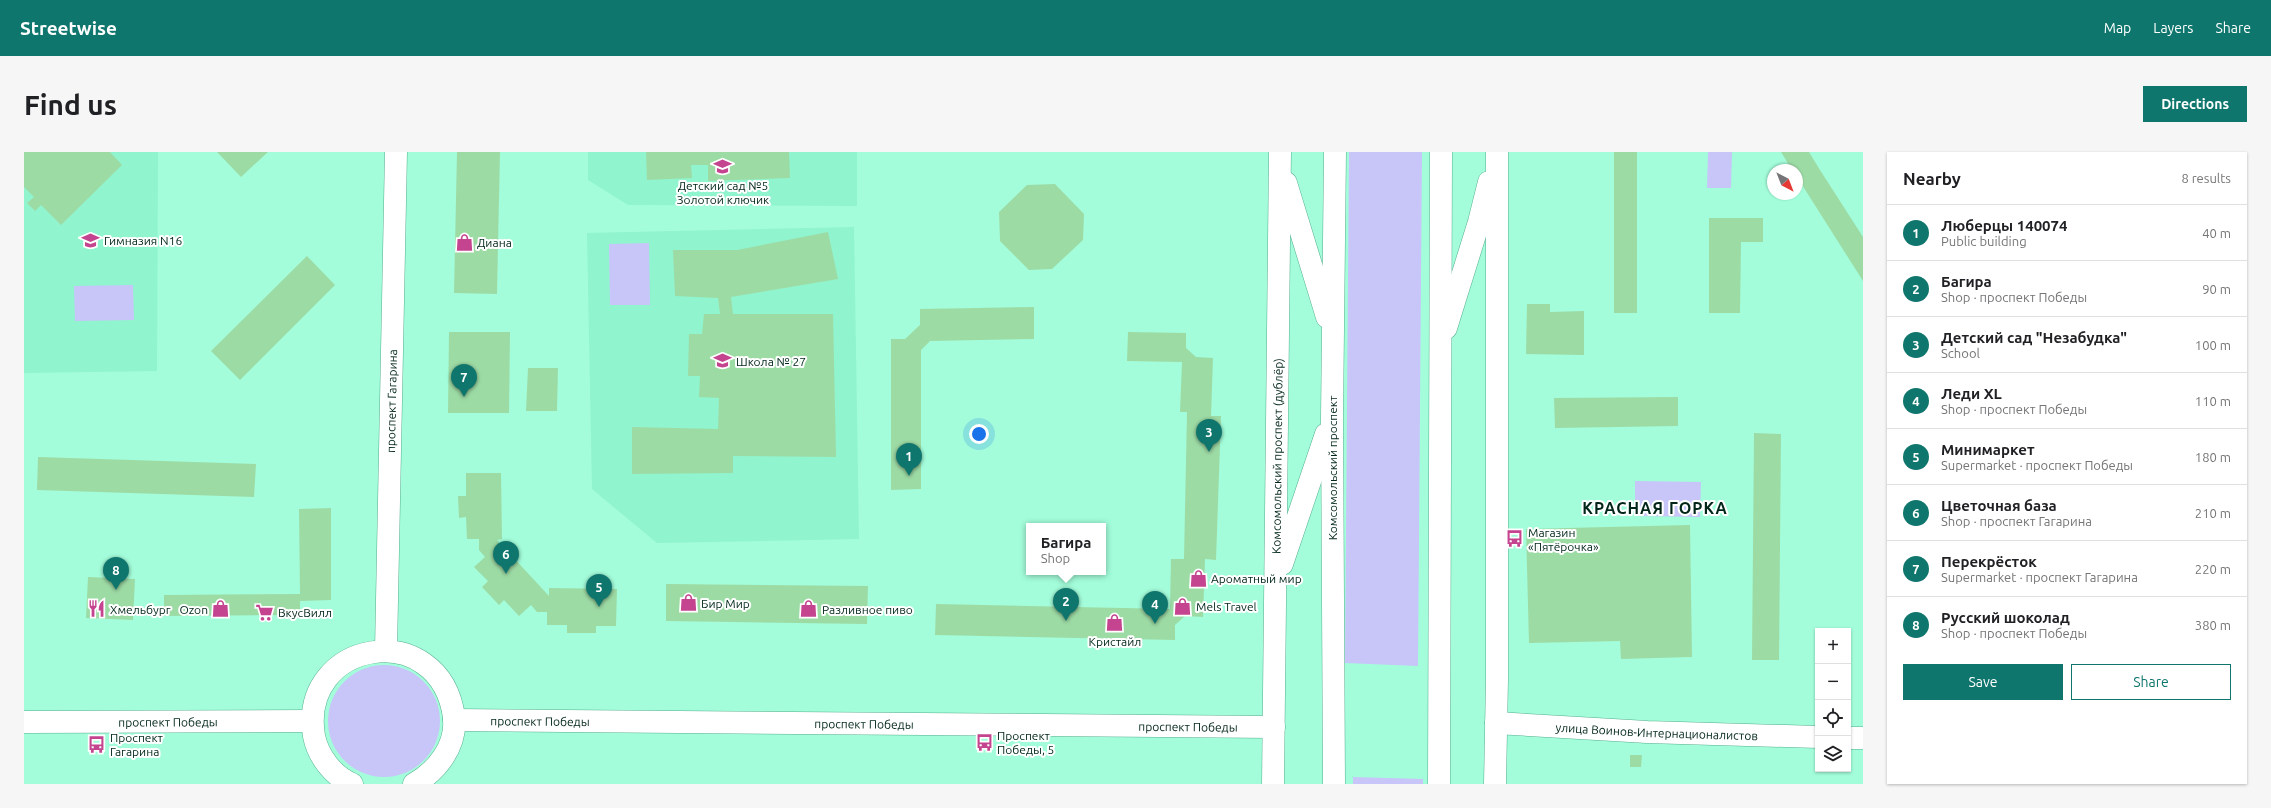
<!DOCTYPE html>
<meta charset="utf-8">
<style>
:root{--surface:#fff;--page:#f6f6f6;--text:#202124;--muted:#757577;--line:#e0e0e0;--accent:#0f766e}
body{margin:0;font-family:Ubuntu,sans-serif;background:var(--page);color:var(--text)}
.controls{position:absolute;right:12px;bottom:12px;display:grid;overflow:hidden;border-radius:0px;box-shadow:0 1px 3px #0004}
.controls button{width:36px;height:36px;display:grid;place-items:center;padding:0;border:0;border-bottom:1px solid var(--line);background:var(--surface);color:var(--text);font:20px sans-serif}
.compass{position:absolute;left:1743px;top:12px;width:36px;height:36px;border-radius:50%;background:var(--surface);box-shadow:0 1px 3px #0004;rotate:138deg}
.you{position:absolute;left:955px;top:282px;width:14px;height:14px;margin:-10px;border:3px solid #fff;border-radius:50%;background:#1a73e8;box-shadow:0 0 0 6px #1a73e833}
.badge{display:grid;place-items:center;width:26px;height:26px;border-radius:50%;background:var(--accent);color:#fff;font-size:13px;font-weight:700}
.pin{position:absolute;translate:-50% -33px;filter:drop-shadow(0 1px 2px #0008)}
.pin::after{content:'';position:absolute;top:21px;width:14px;height:12px;background:inherit;clip-path:polygon(0 0,100% 0,50% 100%)}
.popup{position:absolute;left:1002px;top:371px;width:80px;height:52px;box-sizing:border-box;display:grid;place-content:center;border-radius:0px;background:var(--surface);filter:drop-shadow(0 1px 3px #0005);font-size:13px;white-space:nowrap;color:var(--muted)}
.popup b{font-size:15px;color:var(--text)}
.popup::after{content:'';position:absolute;left:50%;top:100%;margin-left:-8px;border:8px solid transparent;border-top-color:var(--surface)}
.list{margin:0;padding:0;list-style:none}
h2{display:flex;justify-content:space-between;align-items:center;height:52px;margin:0;padding:0 16px;font-size:17px}
h2 small{font-size:13px;font-weight:400;color:var(--muted)}
.list li{display:grid;grid-template-columns:26px 1fr auto;gap:12px;align-items:center;box-sizing:border-box;height:56px;padding:0 16px;border-top:1px solid var(--line)}
.list b{display:block;font-size:15px;white-space:nowrap}
.list p{margin:0;font-size:13px;white-space:nowrap;color:var(--muted)}
.list em{font-size:13px;font-style:normal;color:var(--muted)}
.actions{display:flex;gap:8px;padding:12px 16px}
.actions a{flex:1;padding:9px 0;border:1px solid var(--accent);border-radius:0px;text-align:center;font-size:14px;color:var(--accent)}
.actions .main{background:var(--accent);color:#fff}
.icon{flex:none;width:22px;height:22px;fill:none;stroke:currentColor;stroke-width:2;stroke-linecap:round;stroke-linejoin:round}
.map{position:relative;flex:none;width:1839px;height:632px;overflow:hidden;border-radius:0px}
header{display:flex;align-items:center;gap:24px;box-sizing:border-box;height:56px;padding:0 20px;background:var(--accent);color:#fff}
header strong{font-size:19px}
nav{display:flex;gap:22px;margin-inline-start:auto;font-size:14px}
.intro{display:flex;align-items:center;justify-content:space-between;box-sizing:border-box;height:96px;padding:0 24px}
h1{margin:0;font-size:28px}
.button{padding:10px 18px;border-radius:0px;background:var(--accent);color:#fff;font-size:14px;font-weight:700}
main{display:flex;gap:24px;padding:0 24px}
aside{flex:1;background:var(--surface);border-radius:0px;box-shadow:0 1px 3px #0004}
.map>svg:first-child{display:block}
.built{fill:#90f4ce}
.green{fill:#c8c5f9}
.building{fill:#9ddba5}
.lines{fill:none;stroke-linecap:round;stroke-linejoin:round}
.secondary-casing{stroke:#55af8f;stroke-width:23}
.secondary{stroke:#fff;stroke-width:22}
.labels{text-anchor:middle;dominant-baseline:central;stroke-width:4;stroke-linejoin:round;paint-order:stroke}
.poi-label{font-size:12px;fill:#002519;stroke:#fff;text-anchor:start}
.street-label{font-size:12px;fill:#002519;stroke:#fff}
.district-label{font-size:16px;font-weight:bold;letter-spacing:1px;fill:#002519;stroke:#fff}
</style>
<header>
<strong>Streetwise</strong>
<nav><a>Map</a><a>Layers</a><a>Share</a></nav>
</header>
<div class="intro"><h1>Find us</h1><a class="button">Directions</a></div>
<main>
<div class="map">
<svg width="1839" height="632" viewBox="0 0 1839 632">
<rect width="100%" height="100%" fill="#a3fdda"/>
<path class="built" d="M0,0H134L133,219L0,221Z
M564,0H833V54L604,53L564,28Z
M830,75L835,387L633,391L568,337L563,81Z"/>
<path class="green" d="M1325,0H1398L1394,514L1321,511Z
M1684,0H1708L1707,36H1683Z
M625,91L626,153H586L585,92Z
M109,133L110,168L51,169L50,134Z
M1611,329L1677,330L1676,365L1611,364Z
M304 569a56 56 0 1 1 112 0a56 56 0 1 1-112 0Z
M1329,625L1399,627V632H1329Z"/>
<path class="building" d="M0,0H86L98,13L37,73L17,53L11,59L3,51L10,45L0,35Z
M193,0H244L217,25Z
M433,0H476L473,142L430,141Z
M622,0H765L766,26L684,29V13H667L668,26L623,28Z
M1590,0H1613V161H1590Z
M1757,0H1785L1796,18L1839,85V129L1773,25V18H1768Z
M1031,32L1060,62L1059,88L1028,117L1005,118L976,89L975,60L1003,33Z
M1685,66H1739V90H1717L1716,161H1685Z
M804,80L814,127L707,145L709,162H809L812,305L709,304V321L608,322V275L694,277L695,246L675,245L676,224H664L665,182H678L680,162H696L694,146L651,144L649,98H713Z
M283,104L311,133L216,228L187,199Z
M1503,152H1526V160L1560,159V203L1502,202Z
M1010,155V187L906,189L897,198V337L867,338V187H881L896,173V157Z
M425,180H486L485,261H424Z
M1104,180L1162,181V196L1172,205L1189,206L1187,264H1197L1192,408L1181,407L1179,465L1161,464L1151,473V488L911,483L912,452L1146,457L1147,407H1160L1163,260H1156L1158,210L1103,209Z
M504,216H534L533,259H502Z
M1654,245V274L1531,276L1530,246Z
M1730,281L1757,282L1755,508H1728Z
M14,305L232,312L230,345L13,338Z
M442,321H477L478,387L473,388L525,444V436L593,437L592,474H572V481H543V473H523V460H513L507,453L495,464L480,448L475,453L458,435L464,429L450,415L461,405L455,398V387H443L442,365L435,366L434,344H442Z
M307,356V448L276,449V463L140,464V443L276,442L275,357Z
M1666,373L1668,505L1597,507L1596,489L1505,491L1502,377Z
M64,425L111,427L109,468L62,466Z
M642,432L844,434L843,472L642,469Z
M1606,603H1618L1617,615H1606Z"/>
<g class="lines">
<defs>
<g id="secondary">
<path d="M1262,31L1303,165"/>
<path d="M1422,176L1455,70L1465,30"/>
<path d="M1258,412L1302,282"/>
<path id="s1" d="M362,498L372,0"/>
<path id="s2" d="M430,568L1250,575"/>
<path id="s3" d="M0,570L288,569"/>
<path id="s4" d="M1472,571L1623,580L1794,585"/>
<path d="M1824,586H1839"/>
<path d="M328,632C309,624 294,604 290,584C274,487 416,464 430,565C433,594 413,619 390,632"/>
<path id="s5" d="M1249,632L1256,0"/>
<path d="M1310,632L1308,266L1311,0"/>
<path d="M1415,632L1417,0"/>
<path d="M1471,632L1473,527V0"/>
</g>
</defs>
<use href="#secondary" class="secondary-casing"/>
<use href="#secondary" class="secondary"/>
</g>
<defs>
<symbol id="school-bare" viewBox="-9 -9 18 18"><path d="M0-5L7-2L0 1L-7-2ZM-4 1L0 2.5L4 1V4Q0 6-4 4Z" fill="#c4448f" stroke="#fff" stroke-width="2.5" paint-order="stroke"/></symbol>
<symbol id="shop-bare" viewBox="-9 -9 18 18"><path d="M-5-2.5h2.3a2.7 3.5 0 0 1 5.4 0H5L5.5 6h-11ZM-1.5-2.5h3a1.5 2.3 0 0 0-3 0Z" fill="#c4448f" stroke="#fff" stroke-width="2.5" paint-order="stroke"/></symbol>
<symbol id="bus-bare" viewBox="-9 -9 18 18"><path d="M-5-6H5V4H4V6H2V4H-2V6H-4V4H-5ZM-3.5-4V0h7V-4ZM-3.5 1.2v1.5H-2V1.2ZM2 1.2v1.5H3.5V1.2Z" fill="#c4448f" stroke="#fff" stroke-width="2.5" paint-order="stroke"/></symbol>
<symbol id="restaurant-bare" viewBox="-9 -9 18 18"><path d="M-5-6h1v4h1v-4h1v4h1v-4h1v5L-1.5 .5V6h-2V.5L-5-1ZM5-6V6H3V1.5H1.5Q1.5-4 5-6Z" fill="#c4448f" stroke="#fff" stroke-width="2.5" paint-order="stroke"/></symbol>
<symbol id="supermarket-bare" viewBox="-9 -9 18 18"><path d="M-6-5.5h2.5l.6 2H6L4.5 2H-2.5L-4.4-4H-6ZM-1.5 3.2a1.3 1.3 0 1 0 .1 0ZM3 3.2a1.3 1.3 0 1 0 .1 0Z" fill="#c4448f" stroke="#fff" stroke-width="2.5" paint-order="stroke"/></symbol>
</defs>
<g fill-rule="evenodd">
<use href="#school-bare" x="686" y="2" width="25" height="25"/>
<use href="#school-bare" x="54" y="76" width="25" height="25"/>
<use href="#shop-bare" x="428" y="78" width="25" height="25"/>
<use href="#school-bare" x="686" y="196" width="25" height="25"/>
<use href="#bus-bare" x="1478" y="374" width="25" height="25"/>
<use href="#shop-bare" x="1162" y="414" width="25" height="25"/>
<use href="#shop-bare" x="652" y="438" width="25" height="25"/>
<use href="#shop-bare" x="1146" y="442" width="25" height="25"/>
<use href="#restaurant-bare" x="60" y="444" width="25" height="25"/>
<use href="#shop-bare" x="184" y="444" width="25" height="25"/>
<use href="#shop-bare" x="772" y="444" width="25" height="25"/>
<use href="#supermarket-bare" x="228" y="448" width="25" height="25"/>
<use href="#shop-bare" x="1078" y="458" width="25" height="25"/>
<use href="#bus-bare" x="948" y="578" width="25" height="25"/>
<use href="#bus-bare" x="60" y="580" width="25" height="25"/>
</g>
<g class="labels">
<g class="poi-label">
<text x="699" y="33" text-anchor="middle">Детский сад №5<tspan x="699" dy="14">Золотой ключик</tspan></text>
<text x="80" y="88">Гимназия N16</text>
<text x="453" y="90">Диана</text>
<text x="712" y="209">Школа № 27</text>
<text x="1504" y="380">Магазин<tspan x="1504" dy="14">«Пятёрочка»</tspan></text>
<text x="1187" y="426">Ароматный мир</text>
<text x="677" y="451">Бир Мир</text>
<text x="1172" y="454">Mels Travel</text>
<text x="86" y="457">Хмельбург</text>
<text x="184" y="457" text-anchor="end">Ozon</text>
<text x="798" y="457">Разливное пиво</text>
<text x="254" y="460">ВкусВилл</text>
<text x="1091" y="489" text-anchor="middle">Кристайл</text>
<text x="973" y="583">Проспект<tspan x="973" dy="14">Победы, 5</tspan></text>
<text x="86" y="585">Проспект<tspan x="86" dy="14">Гагарина</tspan></text>
</g>
<g class="street-label">
<text stroke="none"><textPath href="#s1" startOffset="249">проспект Гагарина</textPath></text>
<text stroke="none"><textPath href="#s5" startOffset="328">Комсомольский проспект (дублёр)</textPath></text>
<text transform="translate(1308 316) rotate(-90)">Комсомольский проспект</text>
<text stroke="none"><textPath href="#s2" startOffset="86">проспект Победы</textPath></text>
<text stroke="none"><textPath href="#s3" startOffset="144">проспект Победы</textPath></text>
<text stroke="none"><textPath href="#s2" startOffset="410">проспект Победы</textPath></text>
<text stroke="none"><textPath href="#s2" startOffset="734">проспект Победы</textPath></text>
<text stroke="none"><textPath href="#s4" startOffset="161">улица Воинов-Интернационалистов</textPath></text>
</g>
<g class="district-label">
<text x="1631" y="356">КРАСНАЯ ГОРКА</text>
</g>
</g>
</svg>
<div class="controls">
<button>+</button>
<button>−</button>
<button><svg class="icon" aria-label="locate" viewBox="0 0 24 24"><circle cx="12" cy="12" r="6"/><path d="M12 2v4M12 18v4M2 12h4M18 12h4"/></svg></button>
<button><svg class="icon" aria-label="layers" viewBox="0 0 24 24"><path d="M12 4l9 5-9 5-9-5zM3 14l9 5 9-5"/></svg></button>
</div>
<svg class="compass" viewBox="-18 -18 36 36"><path d="M0-13l5 13h-10z" fill="#e53935"/><path d="M0 13l5-13h-10z" fill="#757577"/></svg>
<div class="you"></div>
<div class="pin badge" style="left:885px;top:324px">1</div>
<div class="pin badge" style="left:1042px;top:469px">2</div>
<div class="popup"><b>Багира</b>Shop</div>
<div class="pin badge" style="left:1185px;top:300px">3</div>
<div class="pin badge" style="left:1131px;top:472px">4</div>
<div class="pin badge" style="left:575px;top:455px">5</div>
<div class="pin badge" style="left:482px;top:422px">6</div>
<div class="pin badge" style="left:440px;top:245px">7</div>
<div class="pin badge" style="left:92px;top:438px">8</div>
</div>
<aside>
<h2>Nearby<small>8 results</small></h2>
<ul class="list">
<li><span class="badge">1</span><div><b>Люберцы 140074</b><p>Public building</p></div><em>40 m</em></li>
<li><span class="badge">2</span><div><b>Багира</b><p>Shop · проспект Победы</p></div><em>90 m</em></li>
<li><span class="badge">3</span><div><b>Детский сад &quot;Незабудка&quot;</b><p>School</p></div><em>100 m</em></li>
<li><span class="badge">4</span><div><b>Леди XL</b><p>Shop · проспект Победы</p></div><em>110 m</em></li>
<li><span class="badge">5</span><div><b>Минимаркет</b><p>Supermarket · проспект Победы</p></div><em>180 m</em></li>
<li><span class="badge">6</span><div><b>Цветочная база</b><p>Shop · проспект Гагарина</p></div><em>210 m</em></li>
<li><span class="badge">7</span><div><b>Перекрёсток</b><p>Supermarket · проспект Гагарина</p></div><em>220 m</em></li>
<li><span class="badge">8</span><div><b>Русский шоколад</b><p>Shop · проспект Победы</p></div><em>380 m</em></li>
</ul>
<div class="actions"><a class="main">Save</a><a>Share</a></div>
</aside>
</main>
